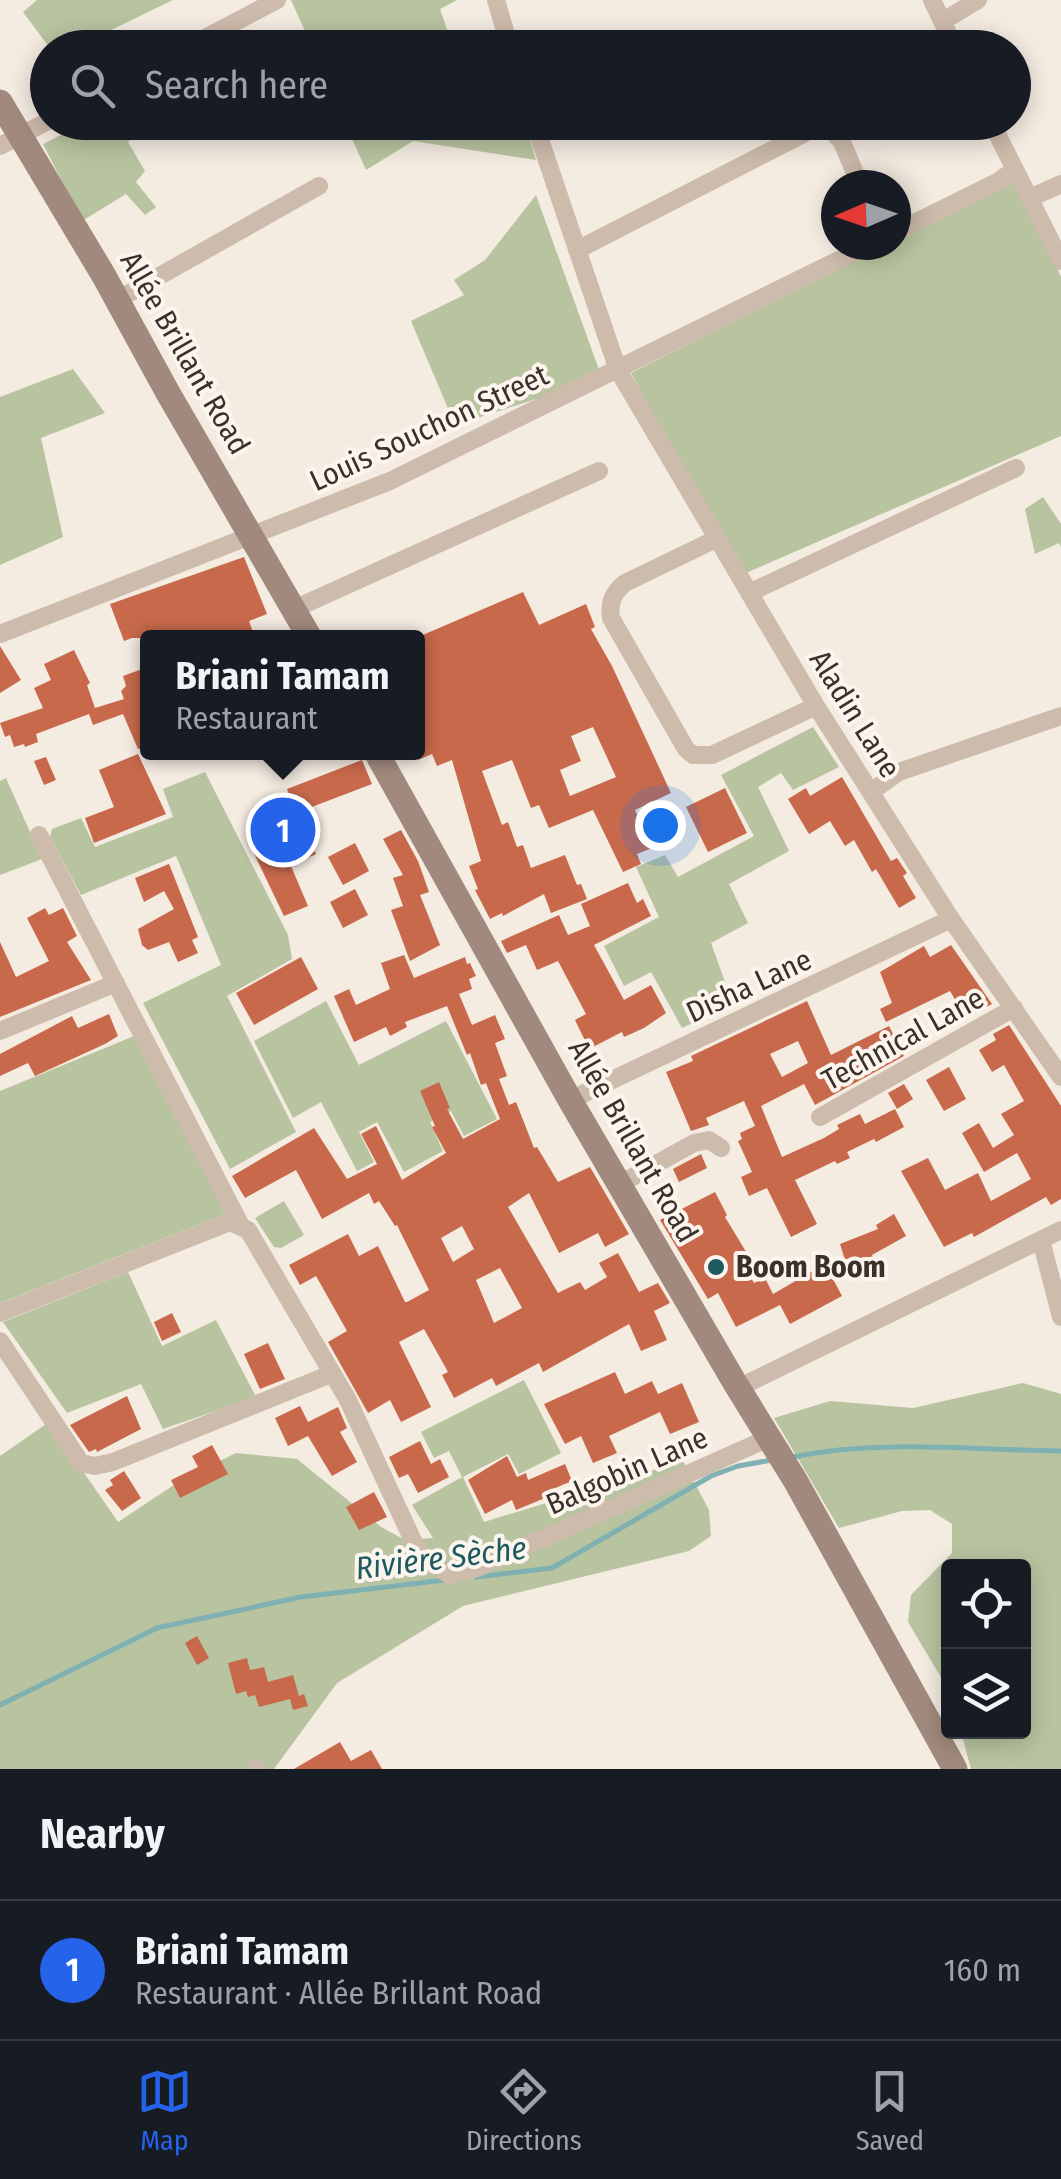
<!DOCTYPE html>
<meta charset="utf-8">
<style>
:root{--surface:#171b24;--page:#242831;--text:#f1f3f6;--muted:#9ea1a6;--line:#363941;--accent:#2563eb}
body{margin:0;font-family:"Fira Sans Condensed",sans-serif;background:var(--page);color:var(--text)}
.controls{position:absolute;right:30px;bottom:30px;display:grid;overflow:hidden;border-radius:10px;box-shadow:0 5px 25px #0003}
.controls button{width:90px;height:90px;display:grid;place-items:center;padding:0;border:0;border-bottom:2px solid var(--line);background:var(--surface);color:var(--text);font:50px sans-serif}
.compass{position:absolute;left:821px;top:170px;width:90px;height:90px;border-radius:50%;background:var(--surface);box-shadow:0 5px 25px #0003;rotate:268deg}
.you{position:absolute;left:660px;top:825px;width:35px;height:35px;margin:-25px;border:8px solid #fff;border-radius:50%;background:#1a73e8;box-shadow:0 0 0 15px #1a73e833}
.badge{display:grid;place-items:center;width:65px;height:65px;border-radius:50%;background:var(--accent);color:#fff;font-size:32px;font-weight:700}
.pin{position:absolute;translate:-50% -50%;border:5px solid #fff;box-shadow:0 2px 10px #0006}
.popup{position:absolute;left:140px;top:630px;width:285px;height:130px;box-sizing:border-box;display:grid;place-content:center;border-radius:10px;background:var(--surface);filter:drop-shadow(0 2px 8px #0005);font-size:32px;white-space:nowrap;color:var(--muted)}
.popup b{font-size:38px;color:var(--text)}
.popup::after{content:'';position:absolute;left:50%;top:100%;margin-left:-20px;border:20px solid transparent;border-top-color:var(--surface)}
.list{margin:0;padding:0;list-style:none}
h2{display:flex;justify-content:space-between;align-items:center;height:130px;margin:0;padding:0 40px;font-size:42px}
h2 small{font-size:32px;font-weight:400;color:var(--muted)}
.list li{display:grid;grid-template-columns:65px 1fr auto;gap:30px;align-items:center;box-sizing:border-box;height:140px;padding:0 40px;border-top:2px solid var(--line)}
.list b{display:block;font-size:38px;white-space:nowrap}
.list p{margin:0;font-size:32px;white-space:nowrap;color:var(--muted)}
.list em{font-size:32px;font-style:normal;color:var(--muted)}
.icon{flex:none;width:55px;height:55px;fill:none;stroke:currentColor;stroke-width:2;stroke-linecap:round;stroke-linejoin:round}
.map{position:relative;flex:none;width:1061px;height:1769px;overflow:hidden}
.search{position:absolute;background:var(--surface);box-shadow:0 5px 25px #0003;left:30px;right:30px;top:30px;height:110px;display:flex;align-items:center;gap:25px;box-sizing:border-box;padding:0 35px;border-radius:55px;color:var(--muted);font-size:38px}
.sheet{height:270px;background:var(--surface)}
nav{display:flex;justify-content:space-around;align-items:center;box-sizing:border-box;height:140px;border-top:2px solid var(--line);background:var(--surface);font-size:28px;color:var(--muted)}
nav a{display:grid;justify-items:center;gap:5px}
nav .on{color:var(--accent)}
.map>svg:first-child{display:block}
.green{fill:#b8c4a0}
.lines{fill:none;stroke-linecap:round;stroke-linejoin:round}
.stream{stroke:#7fb0b2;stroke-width:5}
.building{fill:#c8694b;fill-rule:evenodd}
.minor{stroke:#cdbbac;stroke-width:18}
.secondary{stroke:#a18a7d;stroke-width:25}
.poi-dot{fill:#1f5a5e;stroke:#fbf5ee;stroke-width:4}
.labels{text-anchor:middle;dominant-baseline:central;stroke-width:8;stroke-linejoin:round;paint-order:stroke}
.street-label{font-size:30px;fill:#3b302b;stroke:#fbf5ee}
.poi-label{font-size:30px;font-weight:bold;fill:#3b302b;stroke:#fbf5ee;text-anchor:start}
.water-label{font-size:32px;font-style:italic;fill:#1f5a5e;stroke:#fbf5ee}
</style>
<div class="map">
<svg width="1061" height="1769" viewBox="0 0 1061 1769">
<rect width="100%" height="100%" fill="#f4ebe1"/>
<path class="green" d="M37,0H173L76,47H49L23,12Z
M291,0H457L440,9L453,47H312Z
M84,123H150L128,142L145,171L136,182L156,207L145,215L126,194L82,221L43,144Z
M345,123H525L536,160L413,141L366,170Z
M1018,177L1061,277V436L739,576L631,373L884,245H896V239Z
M536,195L602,378L455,425L411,321L464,295L454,280L485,260Z
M73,369L105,413L41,438L63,537L0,565V397Z
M1043,497L1061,524V547L1059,543L1035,554L1025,509Z
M813,727L839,767L793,790L781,773L758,787L789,851L729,884L748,923L711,943L733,1004L682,1028L651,972L624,986L604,946L659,917L636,867L665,855L678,877L754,836L721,775Z
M205,772L288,935L292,959L227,996L296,1132L230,1169L143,1003L221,965L176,856L81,895L50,837L52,829L81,818L95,847L173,817L163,789Z
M6,778L42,859L0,875V781Z
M326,1001L359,1065L446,1021L497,1119L464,1136L451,1111L430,1122L443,1151L404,1172L377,1122L359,1132L374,1162L357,1171L321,1102L293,1118L254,1041Z
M144,1032L231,1212L0,1303V1091Z
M284,1201L304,1235L281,1248L274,1247L255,1218Z
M128,1272L162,1346L216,1320L256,1397L163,1429L141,1384L67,1413L3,1322Z
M524,1380L561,1453L519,1474L508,1454L463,1477L484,1522L683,1461L709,1510L711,1536L689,1551L463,1606L337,1683L274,1769H0V1456L49,1422L118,1522L183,1479L236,1453L297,1459L381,1527L405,1540L433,1538L412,1505L462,1477L449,1451L434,1458L421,1432Z
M1023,1383L1061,1394V1769H971L961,1732H1024V1566H948V1689L908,1622L911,1595L952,1553V1524L930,1510L902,1511L839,1528L774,1418L830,1401L913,1408Z"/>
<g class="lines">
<path class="stream" d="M793,1457C879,1439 973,1450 1061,1451
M476,1577L552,1568L711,1476L738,1466L772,1460
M0,1705L157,1628L301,1597L445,1580"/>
</g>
<path class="building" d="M244,557L267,614L249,621L255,638H132L124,641L110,604Z
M523,592L539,625L586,604L595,627L591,629L612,666L671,793L635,810L652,848L637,854L641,864L623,872L593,810L549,828L539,805L531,808L512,760L482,771L502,825L508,822L517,847L523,845L531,868L565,855L577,885L581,884L587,899L551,913L544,894L503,916L502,913L490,919L475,890L478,889L469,866L481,861L452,760L437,766L432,754L418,760V637ZM593,727L616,777L570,796L560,770L581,761L571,736Z
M0,646L21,680L0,693Z
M74,650L90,683L87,685L95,708L124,699L121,691L126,686L123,676L145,668L148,678V746L138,749L123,714L93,725L89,714L36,734L38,742L25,747L24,744L14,747L10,735L5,737L0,723L43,708L34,688L51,680L44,664Z
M138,754L166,814L94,843L85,818L114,807L99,770Z
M46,757L56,780L44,785L34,761Z
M362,760L372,784L296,813L287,789Z
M842,777L891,861L897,858L907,873L903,876L916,898L899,908L876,869L872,872L854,840L845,846L830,821L809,834L788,799L806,788L810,796Z
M725,788L747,833L708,852L686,807Z
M299,820L316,854L291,866L308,906L284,916L249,843Z
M401,830L418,861L429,892L420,895L440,945L410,961L391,910L403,906L393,878L403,875L383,839Z
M355,843L369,871L343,885L328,857Z
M169,864L198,937L192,940L198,953L178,962L169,942L148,950L142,945L138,929L174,909L164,891L144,902L135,878Z
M628,883L637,903L643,899L651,916L594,945L624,1000L651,985L666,1013L644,1028L624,1037L622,1032L589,1049L575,1020L586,1014L558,961L537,970L526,945L507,953L501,941L559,915L568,935L590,926L581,904Z
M355,889L368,915L343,928L330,902Z
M45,908L49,915L63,908L77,936L67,942L91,980L0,1017V942L16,977L49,961L27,918Z
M951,945L992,1004L966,1018L950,991L886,1022L880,1009L892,1003L880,972L924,946L930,957Z
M404,955L414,978L465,957L467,964L470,963L476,976L469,979L472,989L459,994L472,1025L495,1015L505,1039L495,1043L507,1076L499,1079L509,1105L516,1102L534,1148L537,1147L558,1182L590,1167L629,1234L605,1247L598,1233L559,1253L529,1193L508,1207L558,1293L580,1282L585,1290L607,1277L599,1263L618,1253L639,1292L658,1283L670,1303L654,1311L667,1340L641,1351L629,1324L543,1372L539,1363L496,1386L492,1378L454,1398L442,1375L448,1372L424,1329L399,1342L431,1407L401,1422L390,1400L368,1413L328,1342L347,1331L316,1276L300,1285L289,1265L348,1234L359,1256L378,1246L405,1302H407L429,1290L397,1225L395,1226L379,1201L374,1204L369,1193L322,1219L296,1170L245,1198L232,1176L314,1128L347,1179L377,1164L361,1134L376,1126L402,1180L446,1153L432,1127L435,1126L420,1091L439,1082L450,1108L447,1109L463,1139L500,1119L486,1083L481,1085L470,1053L467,1055L447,1006L405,1022L407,1027L390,1036L386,1027L354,1042L334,996L349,989L356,1005L390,989L381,963ZM462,1226L474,1249L453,1262L441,1238ZM500,1268L522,1308L494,1323L476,1280Z
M301,957L318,989L254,1025L236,993Z
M807,1001L831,1055L889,1026L904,1056L815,1105L804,1084L761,1106L782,1157L824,1138L839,1129L837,1125L860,1114L865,1124L895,1109L904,1127L876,1142L874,1139L847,1152L850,1158L837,1164L835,1161L795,1180L817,1224L791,1237L767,1188L749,1196L741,1177L752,1172L738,1141L742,1139L740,1133L755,1126L744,1101L706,1118L709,1125L691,1131L666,1072L693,1061L691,1056ZM798,1041L808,1063L782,1077L770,1054Z
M109,1014L118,1036L105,1044L35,1076L28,1063L0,1076V1054L72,1016L78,1028Z
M1009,1025L1061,1106V1199L1051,1205L1046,1197L974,1237L972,1233L944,1247L901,1171L928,1158L945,1190L978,1173L991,1201L1031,1179L1017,1153L984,1172L962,1133L979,1123L993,1148L1014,1135L1001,1114L1024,1101L1004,1065L992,1072L979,1050L996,1040L993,1034Z
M949,1067L966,1099L944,1111L926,1080Z
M904,1084L913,1099L897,1109L888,1093Z
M701,1154L707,1168L679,1182L673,1169Z
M715,1192L727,1215L725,1217L748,1255L740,1259L754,1283L765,1278L773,1294L825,1264L842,1296L790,1324L780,1305L736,1327L718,1293L708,1299L660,1220Z
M894,1214L906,1236L872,1255L875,1265L858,1271L853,1257L845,1260L840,1244L878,1229L876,1225Z
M172,1313L181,1332L162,1341L154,1322Z
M268,1343L285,1379L260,1389L244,1354Z
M615,1372L625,1394L652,1381L658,1394L682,1383L699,1422L670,1434L660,1412L609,1436L617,1453L593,1463L581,1436L565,1444L544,1404Z
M127,1396L141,1429L97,1452L96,1449L89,1452L70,1425Z
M300,1406L308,1422L338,1407L347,1428L340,1432L357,1462L332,1476L308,1436L288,1446L275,1418Z
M420,1441L431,1464L440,1459L449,1477L418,1493L408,1474L399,1478L389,1457Z
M212,1445L228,1474L180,1498L171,1480L198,1467L192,1456Z
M507,1456L517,1477L526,1473L528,1480L565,1464L572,1481L548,1491L550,1496L516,1510L512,1500L485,1514L468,1480Z
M124,1471L141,1498L122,1511L105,1490L113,1485L110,1480Z
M374,1492L387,1517L359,1530L346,1507Z
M197,1636L209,1658L197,1665L185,1643Z
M247,1658L250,1670L264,1667L268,1682L293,1675L299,1696L304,1694L308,1706L293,1710L290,1699L259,1707L255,1695L248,1697L246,1691L236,1694L228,1663Z
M340,1742L351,1761L371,1750L382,1769H294Z"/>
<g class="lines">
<path class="minor" d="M496,0L510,48
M932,0L955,48
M943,21L978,0
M186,48L277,0
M534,122L618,370L816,706L951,919L1061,1077
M991,122L1061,261
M0,146L48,121
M1030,198L1061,184
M896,232L997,182L1014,170
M577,250L815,128L829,127L842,142L860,185
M117,300L319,186
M716,539L625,583C613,593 609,602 611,618L686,749L693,755H712L816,706
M749,593L1016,468
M294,609L599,471
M0,634L390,481L869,245
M872,791L899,772L1061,716
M39,835L240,1224
M0,1031L116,983
M570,1100L951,919
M820,1117L1014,1008
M620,1184L694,1143L709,1140L721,1148
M1041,1240L1061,1317
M0,1313L230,1222L248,1230L348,1400L421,1558L450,1575L477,1568L769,1438
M0,1341L81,1463L95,1466L113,1462L331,1374
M738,1388L1061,1230
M256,1768L257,1769"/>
<path class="secondary" d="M0,102L104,276L168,393L310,638
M376,752L570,1100L735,1383L795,1480L955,1769"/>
</g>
<circle class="poi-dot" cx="716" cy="1267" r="10"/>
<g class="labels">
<g class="street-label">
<text transform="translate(185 353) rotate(60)">Allée Brillant Road</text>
<text transform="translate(429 428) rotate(-25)">Louis Souchon Street</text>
<text transform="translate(855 714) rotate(58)">Aladin Lane</text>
<text transform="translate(749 986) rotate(-25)">Disha Lane</text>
<text transform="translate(903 1039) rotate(-29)">Technical Lane</text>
<text transform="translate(633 1141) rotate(60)">Allée Brillant Road</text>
<text transform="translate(627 1471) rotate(-24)">Balgobin Lane</text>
</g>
<g class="poi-label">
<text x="736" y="1267">Boom Boom</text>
</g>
<g class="water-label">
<text transform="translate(441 1558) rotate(-7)">Rivière Sèche</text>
</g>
</g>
</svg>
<div class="controls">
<button><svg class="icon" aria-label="locate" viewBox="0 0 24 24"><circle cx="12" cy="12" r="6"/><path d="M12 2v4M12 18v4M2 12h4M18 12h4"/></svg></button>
<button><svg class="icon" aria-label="layers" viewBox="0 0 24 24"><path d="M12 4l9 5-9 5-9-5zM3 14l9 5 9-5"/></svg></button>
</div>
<svg class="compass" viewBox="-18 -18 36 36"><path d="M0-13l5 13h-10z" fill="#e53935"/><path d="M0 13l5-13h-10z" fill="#9ea1a6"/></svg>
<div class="you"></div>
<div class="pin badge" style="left:283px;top:830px">1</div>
<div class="popup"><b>Briani Tamam</b>Restaurant</div>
<div class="search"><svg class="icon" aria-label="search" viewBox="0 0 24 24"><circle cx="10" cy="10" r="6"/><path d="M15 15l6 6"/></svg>Search here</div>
</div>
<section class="sheet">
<h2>Nearby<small></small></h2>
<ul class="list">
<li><span class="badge">1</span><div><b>Briani Tamam</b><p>Restaurant · Allée Brillant Road</p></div><em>160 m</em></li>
</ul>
</section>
<nav>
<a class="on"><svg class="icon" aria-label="map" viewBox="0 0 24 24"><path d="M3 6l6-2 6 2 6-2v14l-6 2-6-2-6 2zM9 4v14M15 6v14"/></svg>Map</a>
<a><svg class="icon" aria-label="directions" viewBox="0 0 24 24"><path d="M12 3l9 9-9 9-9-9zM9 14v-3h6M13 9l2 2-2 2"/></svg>Directions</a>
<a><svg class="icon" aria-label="saved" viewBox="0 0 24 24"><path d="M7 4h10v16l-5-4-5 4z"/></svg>Saved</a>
</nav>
